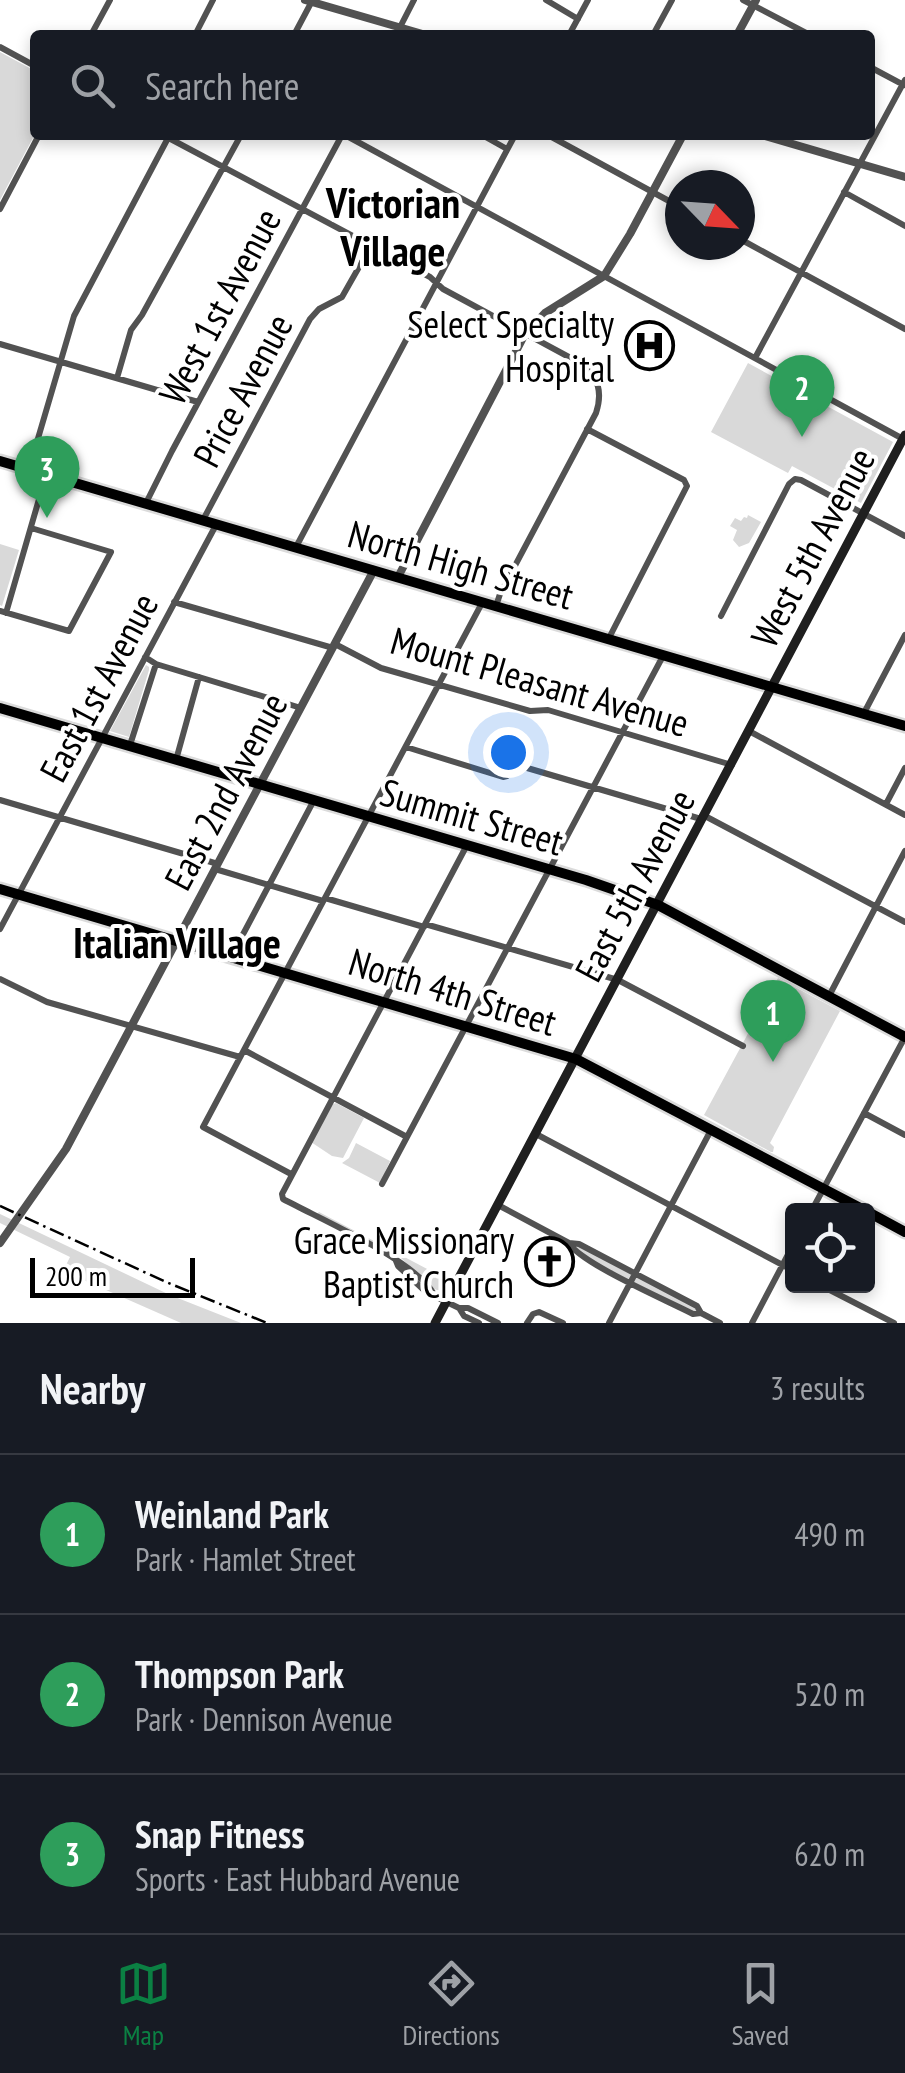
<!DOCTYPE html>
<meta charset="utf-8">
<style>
:root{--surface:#171b24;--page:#242831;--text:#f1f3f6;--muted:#9ea1a6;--line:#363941;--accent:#0b8043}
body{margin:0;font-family:"PT Sans Narrow",sans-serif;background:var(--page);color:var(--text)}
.controls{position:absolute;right:30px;bottom:30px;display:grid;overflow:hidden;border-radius:10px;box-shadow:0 5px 15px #0003}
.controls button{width:90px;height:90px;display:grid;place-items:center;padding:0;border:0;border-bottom:2px solid var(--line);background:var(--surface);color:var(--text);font:50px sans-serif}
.compass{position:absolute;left:665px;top:170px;width:90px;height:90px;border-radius:50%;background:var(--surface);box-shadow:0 5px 15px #0003;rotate:115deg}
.scale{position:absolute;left:30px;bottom:25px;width:165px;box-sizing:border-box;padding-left:10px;border:5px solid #000;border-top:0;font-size:28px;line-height:35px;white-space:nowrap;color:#000;-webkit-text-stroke:8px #fff;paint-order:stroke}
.you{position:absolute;left:508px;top:752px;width:35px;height:35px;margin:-25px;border:8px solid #fff;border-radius:50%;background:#1a73e8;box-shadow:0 0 0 15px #1a73e833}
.badge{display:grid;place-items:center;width:65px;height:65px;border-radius:50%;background:var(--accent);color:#fff;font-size:32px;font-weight:700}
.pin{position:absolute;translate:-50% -82px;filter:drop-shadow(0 2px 5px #0008)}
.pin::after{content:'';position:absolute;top:52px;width:35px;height:30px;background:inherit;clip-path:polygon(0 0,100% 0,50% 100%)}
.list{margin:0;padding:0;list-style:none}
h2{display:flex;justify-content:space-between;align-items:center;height:130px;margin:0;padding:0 40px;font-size:42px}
h2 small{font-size:32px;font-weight:400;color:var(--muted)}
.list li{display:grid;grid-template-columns:65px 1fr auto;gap:30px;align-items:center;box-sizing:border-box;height:160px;padding:0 40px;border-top:2px solid var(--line)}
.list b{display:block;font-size:38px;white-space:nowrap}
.list p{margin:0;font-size:32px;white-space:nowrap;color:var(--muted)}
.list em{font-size:32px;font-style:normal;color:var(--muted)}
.icon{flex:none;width:55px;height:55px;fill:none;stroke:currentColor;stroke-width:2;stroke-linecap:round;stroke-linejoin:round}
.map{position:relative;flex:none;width:905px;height:1323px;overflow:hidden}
.search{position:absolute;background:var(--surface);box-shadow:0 5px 15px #0003;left:30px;right:30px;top:30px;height:110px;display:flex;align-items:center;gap:25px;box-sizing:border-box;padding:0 35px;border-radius:10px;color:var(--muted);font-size:38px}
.sheet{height:610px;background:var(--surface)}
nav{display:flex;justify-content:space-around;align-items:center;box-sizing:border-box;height:140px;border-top:2px solid var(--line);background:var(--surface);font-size:28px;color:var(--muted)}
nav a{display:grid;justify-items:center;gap:5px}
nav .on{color:var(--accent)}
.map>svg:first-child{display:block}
.green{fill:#d9d9d9}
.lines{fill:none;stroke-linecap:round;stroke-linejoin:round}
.primary-casing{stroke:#dbdbdb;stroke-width:15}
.minor{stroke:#525252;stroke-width:6}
.tertiary{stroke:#525252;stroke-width:8}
.secondary{stroke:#1f1f1f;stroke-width:9}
.primary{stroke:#000;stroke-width:10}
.rail{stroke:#000;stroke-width:2.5;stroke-dasharray:15 5 2.5 5;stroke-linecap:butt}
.labels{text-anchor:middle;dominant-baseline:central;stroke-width:8;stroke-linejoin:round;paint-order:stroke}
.street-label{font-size:38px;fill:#000;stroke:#fff}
.poi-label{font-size:38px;fill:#000;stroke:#fff;text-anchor:end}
.quarter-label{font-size:42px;font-weight:bold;fill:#000;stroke:#fff}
</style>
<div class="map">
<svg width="905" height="1323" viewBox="0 0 905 1323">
<rect width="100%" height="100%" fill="#fff"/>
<path class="green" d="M0,52L35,71V134L0,200Z
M748,363L893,442L861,503L792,466L788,473L711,432Z
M748,515L761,522L749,543L739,547L733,540L737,530L730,526L735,518L741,521L744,517L747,518Z
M0,544L19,550L2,606L0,605Z
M146,665L149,667V670L129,737L110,731Z
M778,978L840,1011L770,1143L774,1147L773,1152H771L704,1115Z
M336,1103L364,1118L343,1158L332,1156L311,1142L333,1104Z
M356,1143L390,1161L380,1183L342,1163L349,1158Z
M319,1212L450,1281L444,1293L432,1288L398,1255L396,1256L317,1214Z
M0,1214L170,1295L241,1323H181L63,1271L70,1257L0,1223Z
M574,1243L697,1306V1314L577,1254Z"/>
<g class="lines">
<defs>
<path id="primary" d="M0,461L905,726
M0,708L586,880L658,905L905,1037
M0,889L576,1059L864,1210
M868,1212L905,1232"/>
</defs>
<use href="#primary" class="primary-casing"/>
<path class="minor" d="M546,0L578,19
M743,0L810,35
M91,35L110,0
M195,35L213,0
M294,35L312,1
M396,35L414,0
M569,35L588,0
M653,35L672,0
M0,47L35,66
M870,67L904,85
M163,135L430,277L443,289L580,363C598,375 603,392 596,413L500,594L496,606
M345,135L905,440
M482,135L507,149
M548,135L680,207
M844,192L905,226
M0,209L39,135
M740,239L905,329
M0,344L198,402
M755,358L905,80
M117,378L131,330L142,315L241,135
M587,429L684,480L687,486L609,638
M29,469L74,316L168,138
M146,503L172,451L342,135
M203,520L310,319L319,309L342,297L371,246
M296,547L515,135
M174,602L333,648
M0,611L69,631L111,552L31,528
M6,613L46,475
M721,616L789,484L795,479L801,480L905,536
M335,644L381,668L530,711L548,710L732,765
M145,657L156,664L301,708
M864,713L905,635
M749,731L905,815
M130,745L156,664
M252,745L276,699
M406,747L503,777L507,776L513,765H517L701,819
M176,760L199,677
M0,800L218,864
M886,804L905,768
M705,816L905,922
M215,869L323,901
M325,898L424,927
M425,924L618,980L743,1046
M0,929L216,525
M231,957L314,800
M0,979L47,1002L240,1057
M829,996L905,851
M244,1050L407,1137
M864,1113L905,1135
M536,1134L792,1270
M291,1174L203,1127L482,603
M382,1184L663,656
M498,1205L569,1243L579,1244L697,1306L701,1313
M812,1210L905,1037
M569,1243C580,1263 668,1301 693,1314L701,1313L720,1323
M396,1261L398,1266L426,1292L459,1308L464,1316L479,1323
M822,1286L894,1323
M434,1294C413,1259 322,1220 283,1199L282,1194L467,845
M459,1308H468L498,1323
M527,1323L533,1314L539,1312L563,1323
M609,1323L711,1130
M752,1323L792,1247"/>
<path class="tertiary" d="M305,0L426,35
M737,35L756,0
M762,135L905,177
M398,577L525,334L545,313L604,276L630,234L683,135
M0,1243L66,1149L374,570"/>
<path class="secondary" d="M435,1323L905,435"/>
<use href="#primary" class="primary"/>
<path class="rail" d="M0,1206L166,1282L267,1323"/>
</g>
<defs>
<symbol id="hospital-ring" viewBox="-11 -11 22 22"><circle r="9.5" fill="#fff" stroke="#000" stroke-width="1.5"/><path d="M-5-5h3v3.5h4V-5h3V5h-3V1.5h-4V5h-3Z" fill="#000"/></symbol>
<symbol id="church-ring" viewBox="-11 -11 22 22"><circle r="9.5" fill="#fff" stroke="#000" stroke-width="1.5"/><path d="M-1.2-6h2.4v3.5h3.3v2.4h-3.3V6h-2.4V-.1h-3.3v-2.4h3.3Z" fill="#000"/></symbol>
</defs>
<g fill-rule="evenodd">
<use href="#hospital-ring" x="622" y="318" width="55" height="55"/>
<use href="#church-ring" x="522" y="1234" width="55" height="55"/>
</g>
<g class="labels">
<g class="street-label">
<text transform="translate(219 306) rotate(-62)">West 1st Avenue</text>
<text transform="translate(242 390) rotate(-62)">Price Avenue</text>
<text transform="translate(812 547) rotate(-62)">West 5th Avenue</text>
<text transform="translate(461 564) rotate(16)">North High Street</text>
<text transform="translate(540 681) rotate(16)">Mount Pleasant Avenue</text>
<text transform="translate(98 687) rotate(-62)">East 1st Avenue</text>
<text transform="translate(225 791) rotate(-62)">East 2nd Avenue</text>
<text transform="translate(472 816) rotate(16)">Summit Street</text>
<text transform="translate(634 885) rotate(-62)">East 5th Avenue</text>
<text transform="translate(453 991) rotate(17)">North 4th Street</text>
</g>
<g class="poi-label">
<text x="614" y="323">Select Specialty<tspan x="614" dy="44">Hospital</tspan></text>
<text x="514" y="1239">Grace Missionary<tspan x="514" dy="44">Baptist Church</tspan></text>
</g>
<g class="quarter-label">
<text x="393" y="202">Victorian<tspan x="393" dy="48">Village</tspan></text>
<text x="177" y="942">Italian Village</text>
</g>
</g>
</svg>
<div class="controls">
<button><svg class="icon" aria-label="locate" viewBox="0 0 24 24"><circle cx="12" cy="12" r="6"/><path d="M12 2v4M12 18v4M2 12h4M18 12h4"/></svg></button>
</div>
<svg class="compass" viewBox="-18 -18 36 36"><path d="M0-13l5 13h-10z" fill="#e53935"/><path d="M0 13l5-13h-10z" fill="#9ea1a6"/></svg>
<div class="scale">200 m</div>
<div class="you"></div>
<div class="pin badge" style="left:773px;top:1062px;background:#2e9e5b">1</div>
<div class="pin badge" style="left:802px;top:437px;background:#2e9e5b">2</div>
<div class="pin badge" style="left:47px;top:518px;background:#2e9e5b">3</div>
<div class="search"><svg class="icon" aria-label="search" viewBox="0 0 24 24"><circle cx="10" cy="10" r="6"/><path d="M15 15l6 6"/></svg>Search here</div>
</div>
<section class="sheet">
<h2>Nearby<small>3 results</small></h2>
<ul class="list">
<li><span class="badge" style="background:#2e9e5b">1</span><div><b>Weinland Park</b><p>Park · Hamlet Street</p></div><em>490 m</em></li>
<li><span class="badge" style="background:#2e9e5b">2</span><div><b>Thompson Park</b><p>Park · Dennison Avenue</p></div><em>520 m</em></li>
<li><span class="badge" style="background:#2e9e5b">3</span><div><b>Snap Fitness</b><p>Sports · East Hubbard Avenue</p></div><em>620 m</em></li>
</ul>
</section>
<nav>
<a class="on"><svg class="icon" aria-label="map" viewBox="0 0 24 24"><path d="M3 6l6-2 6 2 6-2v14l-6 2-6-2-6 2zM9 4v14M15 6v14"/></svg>Map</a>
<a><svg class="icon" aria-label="directions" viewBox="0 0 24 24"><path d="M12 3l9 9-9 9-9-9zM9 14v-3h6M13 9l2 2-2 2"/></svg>Directions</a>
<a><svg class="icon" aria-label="saved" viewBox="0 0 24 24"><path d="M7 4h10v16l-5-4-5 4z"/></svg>Saved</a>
</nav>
